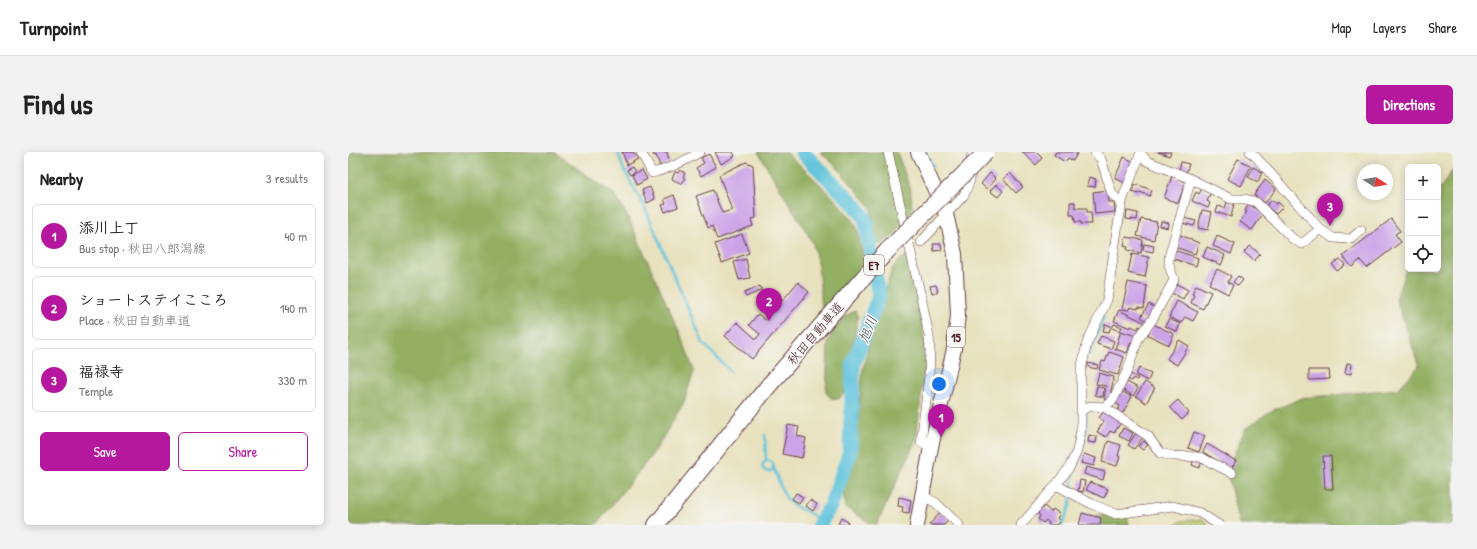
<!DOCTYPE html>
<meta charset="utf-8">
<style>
:root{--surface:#fff;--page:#f2f2f2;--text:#222;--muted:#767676;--line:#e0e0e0;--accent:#b5179e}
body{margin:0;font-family:"Patrick Hand","Klee One",sans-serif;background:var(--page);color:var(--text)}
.controls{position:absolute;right:12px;top:12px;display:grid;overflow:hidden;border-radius:6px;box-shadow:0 2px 10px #0003}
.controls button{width:36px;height:36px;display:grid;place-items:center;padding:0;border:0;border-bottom:1px solid var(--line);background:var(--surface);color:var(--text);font:20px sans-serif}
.compass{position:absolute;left:1009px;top:12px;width:36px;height:36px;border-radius:50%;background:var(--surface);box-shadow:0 2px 10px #0003;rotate:101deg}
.you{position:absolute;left:591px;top:232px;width:14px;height:14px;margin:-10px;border:3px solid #fff;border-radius:50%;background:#1a73e8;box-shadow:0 0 0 6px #1a73e833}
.badge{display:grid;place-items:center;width:26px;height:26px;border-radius:50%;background:var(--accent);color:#fff;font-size:13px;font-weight:700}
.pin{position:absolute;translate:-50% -33px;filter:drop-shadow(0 1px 2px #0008)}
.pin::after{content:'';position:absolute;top:21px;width:14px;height:12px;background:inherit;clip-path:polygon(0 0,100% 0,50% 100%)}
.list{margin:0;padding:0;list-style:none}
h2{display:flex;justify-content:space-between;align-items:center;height:52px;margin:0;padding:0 16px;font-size:17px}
h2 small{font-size:13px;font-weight:400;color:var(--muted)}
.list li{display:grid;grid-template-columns:26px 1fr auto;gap:12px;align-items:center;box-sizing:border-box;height:64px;margin:0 8px 8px;padding:0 8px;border:1px solid var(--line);border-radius:6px}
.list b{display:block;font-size:15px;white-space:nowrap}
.list p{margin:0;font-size:13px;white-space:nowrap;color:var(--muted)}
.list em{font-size:13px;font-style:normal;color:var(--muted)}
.actions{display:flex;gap:8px;padding:12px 16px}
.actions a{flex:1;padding:9px 0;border:1px solid var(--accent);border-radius:6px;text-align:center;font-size:14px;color:var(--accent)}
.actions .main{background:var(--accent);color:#fff}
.icon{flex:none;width:22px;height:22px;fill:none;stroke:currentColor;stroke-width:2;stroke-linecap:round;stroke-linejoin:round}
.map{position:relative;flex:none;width:1105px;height:373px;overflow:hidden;border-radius:6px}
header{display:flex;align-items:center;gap:24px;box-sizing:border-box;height:56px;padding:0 20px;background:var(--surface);border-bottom:1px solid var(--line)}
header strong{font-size:19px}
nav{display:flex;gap:22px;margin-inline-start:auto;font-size:14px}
.intro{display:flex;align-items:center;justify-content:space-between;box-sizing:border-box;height:96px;padding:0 24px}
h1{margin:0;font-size:28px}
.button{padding:10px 18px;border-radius:6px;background:var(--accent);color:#fff;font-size:14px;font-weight:700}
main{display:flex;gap:24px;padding:0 24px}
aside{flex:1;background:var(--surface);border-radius:6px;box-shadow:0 2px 10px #0003}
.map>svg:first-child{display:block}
.green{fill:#b8cb6f;stroke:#81754d}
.forest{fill:#92af62;stroke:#6e6746}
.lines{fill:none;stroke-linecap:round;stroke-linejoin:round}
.stream{stroke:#5ec3dc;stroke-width:2.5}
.river{stroke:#5ec3dc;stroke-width:15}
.building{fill:#cba3e7}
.street-casing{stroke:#623c41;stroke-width:10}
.primary-casing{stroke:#623c41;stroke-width:16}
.highway-casing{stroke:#623c41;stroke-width:18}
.street{stroke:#fff;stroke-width:9}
.primary{stroke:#fff;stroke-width:14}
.highway{stroke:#fff;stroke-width:16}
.highway-bridge-casing{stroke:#623c41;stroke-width:18;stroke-linecap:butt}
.highway-bridge{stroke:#fff;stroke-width:16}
.labels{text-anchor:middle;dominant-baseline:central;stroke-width:3;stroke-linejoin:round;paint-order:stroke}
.shield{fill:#f6f6f2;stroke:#7e6067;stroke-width:1}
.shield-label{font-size:12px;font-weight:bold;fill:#4a1f2b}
.street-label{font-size:13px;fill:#4a1f2b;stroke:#f6f6f2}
.water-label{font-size:14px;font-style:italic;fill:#515869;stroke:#f6f6f2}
</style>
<header>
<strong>Turnpoint</strong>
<nav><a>Map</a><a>Layers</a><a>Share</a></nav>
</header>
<div class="intro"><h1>Find us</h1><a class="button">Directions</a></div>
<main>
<aside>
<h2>Nearby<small>3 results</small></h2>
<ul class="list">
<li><span class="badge">1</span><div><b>添川上丁</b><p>Bus stop · 秋田八郎潟線</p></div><em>40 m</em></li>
<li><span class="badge">2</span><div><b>ショートステイこころ</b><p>Place · 秋田自動車道</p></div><em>140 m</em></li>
<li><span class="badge">3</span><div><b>福禄寺</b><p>Temple</p></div><em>330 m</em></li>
</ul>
<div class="actions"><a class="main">Save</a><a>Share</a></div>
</aside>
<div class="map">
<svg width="1105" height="373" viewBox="0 0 1105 373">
<rect width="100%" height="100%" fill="#f6f6f2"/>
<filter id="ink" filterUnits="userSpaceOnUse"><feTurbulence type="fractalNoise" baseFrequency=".025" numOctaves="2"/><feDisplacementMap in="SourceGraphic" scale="8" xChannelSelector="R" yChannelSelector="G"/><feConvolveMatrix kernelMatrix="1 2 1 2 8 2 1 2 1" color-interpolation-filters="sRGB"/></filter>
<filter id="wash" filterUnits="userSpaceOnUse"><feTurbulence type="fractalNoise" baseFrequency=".012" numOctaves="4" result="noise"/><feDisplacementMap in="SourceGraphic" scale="16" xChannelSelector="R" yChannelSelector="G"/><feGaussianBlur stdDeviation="0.9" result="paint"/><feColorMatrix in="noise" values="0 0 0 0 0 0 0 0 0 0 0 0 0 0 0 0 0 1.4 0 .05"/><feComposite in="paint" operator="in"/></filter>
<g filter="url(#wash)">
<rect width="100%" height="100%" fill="#e8e1bd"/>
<path class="green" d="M855,367L860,373H828L833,369Z"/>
<path class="forest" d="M0,0H206L267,43L280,65L334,186L346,219L336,250L307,299L248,373H0Z
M410,0H438L482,42L506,69L510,80L516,108L512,119L484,155L476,159L474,156L470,114L465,91Z
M472,0H549L563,39L564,60L546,83L534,92L527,91L523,55L487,13Z
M1105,17V373H891L879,319L897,277L921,260L954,246L1050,237L1071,214L1048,147L1060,111V117H1090V40Z
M558,103L572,160L578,202L568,288L529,372L522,371L497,355L495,338L507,299L514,222L518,203L534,147L545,115Z
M507,159L510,165L496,241L491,247L483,246L478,241L480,189L487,176L497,164Z
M749,363H779L781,373H751Z"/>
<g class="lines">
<path class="stream" d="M270,0L275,16L296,54L355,191L382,219
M578,0L585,14
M741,203L756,165
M417,283L418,309
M736,288L738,276V259
M414.5 314a5.5 5.5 0 1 1 11 0a5.5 5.5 0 1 1-11 0Z
M425,313C429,324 434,345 444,352C455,360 463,358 472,371
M724,338L725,322L733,301
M714,373L722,354L723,343"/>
<path class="river" d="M454,0L508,54L517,66L531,144L505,212L502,300L483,353L471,373"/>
</g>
<g id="blocks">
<path class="building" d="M274,0H285L290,7L279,13Z
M305,0H319L322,11L312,14L308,3L306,4Z
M367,0H385L387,4L373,12Z
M674,0H688L694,6L688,13Z
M708,0H730L725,9L720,6L717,10L706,3Z
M810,0H823L821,4Z
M361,2L368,15L353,24L348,16L356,11L353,6Z
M776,5L786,10L777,31L767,26Z
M890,7L903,14L893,34L879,27Z
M398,10L405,13L408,66L403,67L405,74L369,87L364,74L360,76L348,44L365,38L374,61L384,58L371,23Z
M833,10L841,12L838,21L831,18Z
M284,15L287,20L282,23L279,18Z
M905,15L914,20L910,30L900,25Z
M294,18L299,27L289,33L284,23Z
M332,18L337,21L335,25L337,26L334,32L324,27L327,20L330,21Z
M642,21L648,27L639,37L633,32Z
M662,21L675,35L668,41L655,27Z
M824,24L838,30L830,51L816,46Z
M741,25L748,27L747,35L739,34Z
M917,28L928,37L917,51L906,43Z
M648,32L655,39L650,45L642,39Z
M787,32L804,38L802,44L792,40L791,42L784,40Z
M302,35L307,47L299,51L294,38Z
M854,36L863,40L859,49L862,51L860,56L844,49L848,40L851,42Z
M760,38L761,50H766L767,60L747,62L745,40Z
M326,43L330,55L317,60L314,53L318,52L316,47Z
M924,48L929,52L930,50L935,55L928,62L918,54Z
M722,50H727V56H739V60H743L744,72H733V70H727L726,63H722Z
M879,50L886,52L883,65L868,60L870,54L877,56Z
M901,52L915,62L904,78L892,70L899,60L897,59Z
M854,58L864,60L860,78L850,76Z
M779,59L790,61L789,68L778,67Z
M836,66L848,69L846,74L834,71Z
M793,67L809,70L806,88L789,84Z
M1043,67L1052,79L1047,82L1053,90L1019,116L1012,108L1004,115L995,104Z
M813,69L821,71L820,76L812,74Z
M394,82L401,101L374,111L367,92Z
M832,83L851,91L847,102L827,95Z
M869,84L887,92L883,102L865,94Z
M778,85L795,88L793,101L779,98L780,95L776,94Z
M585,92H593L594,98L586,99Z
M796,92L806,94L805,100L795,98Z
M902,94L912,102L906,109L896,100Z
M859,95L877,103L873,113L855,105Z
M826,98L850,106L848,114L823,106Z
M784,102L801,105L797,125L780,121Z
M398,107L402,126L391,128L386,110Z
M992,107L997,113L989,119L984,112Z
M869,117L883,124L880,130L885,133L880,142L861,132Z
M890,124L895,128L890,134L885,130Z
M450,130L461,140L404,207L377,184L389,170L408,187L412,182L401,173L410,162L417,168L424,160L418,155L427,145L433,150Z
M780,130L799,134L796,156L790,155V157L782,155L781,158L774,157Z
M827,131L840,138L835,147L822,140Z
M588,133L590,140L584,141L582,134Z
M848,133L863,140L855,157L843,151L846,143L844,142Z
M412,134L414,138L398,145L396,141Z
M829,149L850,160L845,169L837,165L833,171L821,165Z
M801,152L808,156L800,170L793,165Z
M771,158L798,171L796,176L791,174L790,177L783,174L782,176L766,169Z
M821,167L832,172L829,180L817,174Z
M757,172L763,174L761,180L755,179Z
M766,172L774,175L772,179L764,176Z
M805,172L826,182L821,193L800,183Z
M773,179L788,184L786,192L783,190L779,201L767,197Z
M753,184L766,189L763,197L749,192Z
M831,188L841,194L829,213L819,207Z
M761,200L776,205L770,223L751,218L754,209L757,210Z
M740,211L750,213L749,217L740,215Z
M999,211L1004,212L1003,222L997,221Z
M791,216L803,222L800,229L788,223Z
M961,218H981L982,227L961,228Z
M751,221L766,225L761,248L756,247L758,234L748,232Z
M781,221L790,226L789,228L785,226L783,229L778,226Z
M779,230L790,236L785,244L774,237Z
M797,230L807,236L798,251L788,244Z
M749,234L756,236L755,245L747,243Z
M773,239L784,245L774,262L769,260L772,254L766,250Z
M830,248L841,261L834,268L822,255Z
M757,257L774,269L766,281L762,279L758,285L749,280L756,269L751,266Z
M440,273L451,275L449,284L458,286L454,306L434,302Z
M775,276L785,281L781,289L771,284Z
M846,280L857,284L851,300L840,296Z
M788,281L795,285L786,297L780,293Z
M741,283L749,285L748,291L740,290Z
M760,289L773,293L770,304L772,305L769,314L754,310Z
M796,289L800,293L795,298L790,294Z
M859,292L888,309L883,317L855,300Z
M736,302L748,306L746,314L733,311Z
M975,304H983L985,337H977Z
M846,307L854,310L851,316L844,313Z
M738,315L757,320L755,328L736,322Z
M732,328L737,329L735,340L730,339Z
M742,330L760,337L756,346L738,338Z
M448,341L455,345L451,351L444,347Z
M551,345L563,348L561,361L554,360L555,355L550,354Z
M462,348L469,352L465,359L458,354Z
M696,354L703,360L705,357L712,362L709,366L712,369L708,373H700L701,371L698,368L695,371L690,367L692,364L690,361Z
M593,360L601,368L596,373H581Z
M734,361L753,366L752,373H731Z
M493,366L500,370L498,373L490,372Z"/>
</g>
</g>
<g filter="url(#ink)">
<use href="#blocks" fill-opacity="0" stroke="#623c41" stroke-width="1"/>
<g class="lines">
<defs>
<path id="street" d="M293,0L304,21C321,17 337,9 352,0
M540,0L575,154L581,184L582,198L581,224L573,290L583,295
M902,0L907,4L972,77L985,86L1003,87L1013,78
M747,1L753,7L764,42L774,52
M793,2L799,9L843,27L883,47H897L908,50L945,87L954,92L972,77
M573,90L616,43L622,28L624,0
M756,255L800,284L812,301L825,304L852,305L884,321
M733,258L743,254L756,255L765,248L780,217L790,187L804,168L826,128L821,113V105L843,27
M708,333L744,352L768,362L825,354L852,361L871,373
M574,343L588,351L611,373
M673,373L708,333L721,316L729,299L733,278V218L739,191L759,148L769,78L775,46L793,0"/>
<path id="primary" d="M569,373L583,295L606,197L610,163L607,102L598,62L570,0"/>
<path id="highway" d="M308,373L422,232"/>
</defs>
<use href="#street" class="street-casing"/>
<use href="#primary" class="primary-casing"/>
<use href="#highway" class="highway-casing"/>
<use href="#street" class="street"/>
<use href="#primary" class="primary"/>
<use href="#highway" class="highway"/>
<defs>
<path id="highway-bridge" d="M422,232L539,99L638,0"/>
</defs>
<use href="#highway-bridge" class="highway-bridge-casing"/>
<use href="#highway-bridge" class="highway-bridge"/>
</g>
</g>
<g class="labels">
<g class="shield">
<rect x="516" y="103" width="20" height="20" rx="3"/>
<rect x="599" y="175" width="18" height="20" rx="3"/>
</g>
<g class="shield-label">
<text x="526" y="113">E7</text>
<text x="608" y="185">15</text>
</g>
<g class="street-label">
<text transform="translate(467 181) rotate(-49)">秋田自動車道</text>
</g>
<g class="water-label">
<text transform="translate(519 177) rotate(-69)">旭川</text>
</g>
</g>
</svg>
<div class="controls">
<button>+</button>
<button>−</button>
<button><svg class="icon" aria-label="locate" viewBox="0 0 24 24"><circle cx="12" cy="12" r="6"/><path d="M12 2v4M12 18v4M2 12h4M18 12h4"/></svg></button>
</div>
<svg class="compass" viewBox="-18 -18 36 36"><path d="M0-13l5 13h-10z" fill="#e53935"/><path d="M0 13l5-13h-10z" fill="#767676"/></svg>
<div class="you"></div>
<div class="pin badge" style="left:593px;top:285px">1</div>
<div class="pin badge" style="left:421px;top:169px">2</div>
<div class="pin badge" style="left:982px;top:74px">3</div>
</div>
</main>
